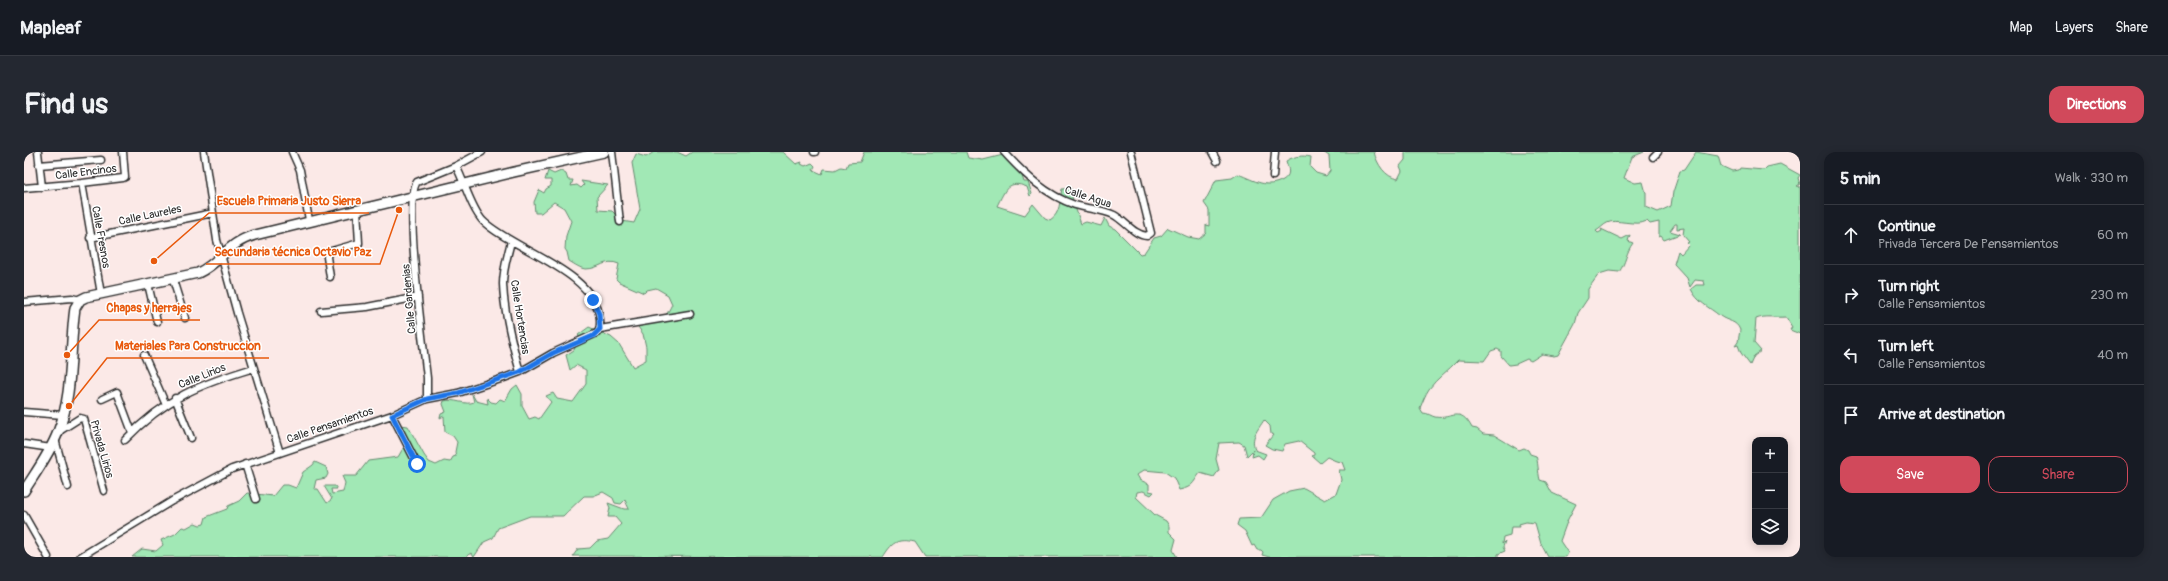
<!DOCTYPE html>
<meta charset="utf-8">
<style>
:root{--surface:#171b24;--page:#242831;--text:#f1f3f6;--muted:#9ea1a6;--line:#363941;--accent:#d1495b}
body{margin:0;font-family:Pangolin,sans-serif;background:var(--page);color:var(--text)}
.controls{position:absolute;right:12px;bottom:12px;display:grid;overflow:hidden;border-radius:8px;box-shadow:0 2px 10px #0003}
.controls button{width:36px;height:36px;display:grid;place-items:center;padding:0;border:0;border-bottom:1px solid var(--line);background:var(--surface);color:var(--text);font:20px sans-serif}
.stop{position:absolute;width:12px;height:12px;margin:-9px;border:3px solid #1a73e8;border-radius:50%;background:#fff}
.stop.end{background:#1a73e8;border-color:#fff;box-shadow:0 1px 4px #0008}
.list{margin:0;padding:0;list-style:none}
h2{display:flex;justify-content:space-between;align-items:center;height:52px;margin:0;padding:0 16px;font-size:17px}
h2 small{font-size:13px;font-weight:400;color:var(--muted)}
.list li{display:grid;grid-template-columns:26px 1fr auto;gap:12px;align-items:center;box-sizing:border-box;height:60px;padding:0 16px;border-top:1px solid var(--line)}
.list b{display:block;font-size:15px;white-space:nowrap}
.list p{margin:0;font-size:13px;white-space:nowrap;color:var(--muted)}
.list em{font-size:13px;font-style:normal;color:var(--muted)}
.actions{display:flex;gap:8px;padding:12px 16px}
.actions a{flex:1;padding:9px 0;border:1px solid var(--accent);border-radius:12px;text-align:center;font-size:14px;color:var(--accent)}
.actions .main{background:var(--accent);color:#fff}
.icon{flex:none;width:22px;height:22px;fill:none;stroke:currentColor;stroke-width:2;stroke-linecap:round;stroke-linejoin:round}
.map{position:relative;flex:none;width:1776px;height:405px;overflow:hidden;border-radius:12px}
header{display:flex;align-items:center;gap:24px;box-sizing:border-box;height:56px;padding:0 20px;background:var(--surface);border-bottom:1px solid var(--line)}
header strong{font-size:19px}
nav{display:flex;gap:22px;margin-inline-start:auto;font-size:14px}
.intro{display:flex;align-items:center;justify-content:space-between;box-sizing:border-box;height:96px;padding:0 24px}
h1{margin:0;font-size:28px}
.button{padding:10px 18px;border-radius:12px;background:var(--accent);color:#fff;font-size:14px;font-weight:700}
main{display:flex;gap:24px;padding:0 24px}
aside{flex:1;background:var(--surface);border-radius:12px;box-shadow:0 2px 10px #0003}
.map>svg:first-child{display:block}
.green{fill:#a1e8b5;stroke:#668a70}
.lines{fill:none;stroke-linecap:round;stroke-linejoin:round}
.minor-casing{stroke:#2b2b2b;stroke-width:9}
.secondary-casing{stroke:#2b2b2b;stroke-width:12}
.minor{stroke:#fff;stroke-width:6}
.secondary{stroke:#fff;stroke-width:9}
.route{stroke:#1a73e8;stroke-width:5}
.labels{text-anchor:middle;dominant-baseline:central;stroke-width:3;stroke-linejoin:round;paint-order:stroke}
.street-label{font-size:11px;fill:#2b2b2b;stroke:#fff}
.leader{fill:none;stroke:#e8590c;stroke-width:1.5}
.callout-dot{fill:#e8590c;stroke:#fff;stroke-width:1.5}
.callout-label{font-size:12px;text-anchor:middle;font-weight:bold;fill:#e8590c;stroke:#fff;stroke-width:3;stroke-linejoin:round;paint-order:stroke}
</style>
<header>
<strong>Mapleaf</strong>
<nav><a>Map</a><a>Layers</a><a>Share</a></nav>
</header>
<div class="intro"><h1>Find us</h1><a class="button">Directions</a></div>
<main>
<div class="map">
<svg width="1776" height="405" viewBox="0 0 1776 405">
<rect width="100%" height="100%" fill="#fbe9e7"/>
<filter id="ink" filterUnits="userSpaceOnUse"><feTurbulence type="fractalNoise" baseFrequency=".025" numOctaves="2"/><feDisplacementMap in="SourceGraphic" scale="8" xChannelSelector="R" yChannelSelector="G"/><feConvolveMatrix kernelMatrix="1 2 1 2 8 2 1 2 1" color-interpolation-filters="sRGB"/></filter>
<g filter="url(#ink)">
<path class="green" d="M630,0H653L662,4L668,0H759L772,12L778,10L777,12L781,14L788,11L791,14L789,18L798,22L800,17L811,18L817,15L822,16L824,11L836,10L840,0H942L944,6L959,8L979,3L995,15L1000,30H1004L1008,42L1006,44L1003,35C984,27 981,38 973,54L1001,63L1009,52L1021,66L1026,68C1037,61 1035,50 1038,37L1047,36L1049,49L1057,72L1062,70L1077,74L1081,66L1085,74L1091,77L1116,102L1120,101L1130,86L1137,84L1144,76L1164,85L1175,87L1182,81V73L1185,74V58L1180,51L1192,28L1208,26L1214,22C1232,29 1242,37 1259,28C1267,23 1265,18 1262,9C1270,4 1278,3 1287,5L1286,15L1292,21L1302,24L1306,19L1305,4L1299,0H1350C1353,12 1361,25 1374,27L1378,19L1376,14L1381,8V0H1620L1608,5L1600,26L1611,31L1619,30L1622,41V55L1634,60L1647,54L1649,40L1656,19L1660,18L1672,0L1694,4L1697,14L1708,19L1715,18L1716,16L1740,18L1743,15L1756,12L1776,23L1774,26L1776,32L1773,34L1776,35V182L1766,178L1768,175L1762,165C1751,166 1742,163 1732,167L1730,191L1737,199L1730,204L1726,213L1717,201L1714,193L1711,194L1714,190L1716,178C1712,168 1704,170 1696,164C1685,155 1673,150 1667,137L1672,133H1681L1680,129L1671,128L1666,135L1663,126L1650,112L1654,99L1657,102L1665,93L1663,91L1665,90L1659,83L1660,76L1653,77V72H1651L1646,79L1656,82L1640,88L1637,84L1635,85V70L1626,72L1623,69C1611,75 1592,66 1583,71C1579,73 1576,77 1572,79L1574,81L1578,79L1577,77L1598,87L1606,83L1604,89L1609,91C1602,100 1602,111 1595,120L1585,119L1575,122L1564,137V146L1554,161L1551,172L1534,203L1530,204L1518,202L1507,209L1503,207L1492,212L1485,213L1477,204V199L1473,197L1467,199L1460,209L1434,208C1425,218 1413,226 1405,237C1401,243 1399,249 1396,256L1399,261C1404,261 1407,264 1411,265C1428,268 1436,253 1448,276L1453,277L1459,282L1470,283L1495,298L1500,296L1504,298L1506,302L1512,304C1514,309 1514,320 1516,328L1522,330L1528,341L1552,352L1544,367L1536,389L1544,401L1542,405H1524L1517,392L1511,371L1502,370L1495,372L1496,375H1487L1486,383L1479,385L1478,392L1481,389L1479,395L1481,399L1474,402V405H1245L1238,403L1239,400L1237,398H1233L1230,393L1228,394L1221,379L1213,373L1215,367L1237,366L1249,348L1265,339L1280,336L1301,348L1312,342L1317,328L1315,318H1321L1318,310L1312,309L1303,305L1296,311L1288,304L1290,303V301L1275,289L1261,292L1258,299L1248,297L1241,293L1249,283L1247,282L1246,274L1240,268C1234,278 1226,285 1231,298L1242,302L1239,307L1234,303L1228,305L1229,298L1223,304L1220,293L1215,290L1195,291L1192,307L1195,318L1190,325L1176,321C1168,332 1169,335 1155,338L1150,326L1141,320L1120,318L1113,323L1116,328L1125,332V339L1130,340L1127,343L1119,339L1113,340L1112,345L1131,363L1142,369L1145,374V380L1152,387L1149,398L1153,405H901L891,390C872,386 868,391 859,405L549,404L554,397L566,396L573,389L584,387L597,372L591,365H584L586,356L584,351L600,357H605L601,348L597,352L591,351L589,346L579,340L569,344H560L539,364H506L474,376L469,386L460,390L450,405L447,401L441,405H108L118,397L132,399L139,393L137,388L151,382L158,375L162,376L171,371L176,373L180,372L182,365L203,357L204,354L215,349L223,341L249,344L258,333H264L272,336L279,320L289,313L291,310L302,315L304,322L302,326L292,328L290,337H294L303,351L308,347L300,334H311L313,337H307L308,342L319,340L321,331L318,324H332L344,309L374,305L381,293L375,273L384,274L400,303L405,310L412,313L420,309L426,310L429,305L432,304L431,300L433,290L429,284L421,280L420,264L416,266L417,262L422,260L419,252L420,249C430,246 442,254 450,250L448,242L452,249L464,252L463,246L467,250L472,251L476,247L481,249L488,237L493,233L498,242V254L505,267L511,265L515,267L527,250L522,244L529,241L533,247L549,250L562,232V218L552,213L546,218L542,203L550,198L555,184L554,183L565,175L587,185L595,192L609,215L622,208V195L619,182L612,172L614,168C633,173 640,170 648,152L644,143L632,136L623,138L620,141L595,130L592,127L595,112C581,106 576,117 562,117C557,117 550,112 545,109L543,100L541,97L542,84L547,69L540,56L530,50L517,61H511L510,50L515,38L520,41L522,37L527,34V28H521L524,19L530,22L537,19L542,22L544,28H549L547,34L553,33L557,36L560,33L557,29L584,33L573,45L574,58L588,59L598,69L610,71L616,57L608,11L612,2L622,5Z"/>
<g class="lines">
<defs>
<path id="minor" d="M14,0L18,35
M180,0L193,88L213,161L256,301
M268,0L276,18L285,68
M588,0L596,70
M790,0H791
M980,0C1000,22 1022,43 1051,53C1064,57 1078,57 1090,63C1101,69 1110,83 1123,84L1127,81L1107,0
M1188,0L1193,9
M1629,5L1634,0
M15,13L77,8
M1249,24L1251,0
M58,31L77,142
M0,36L58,31L99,26L101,25L99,0
M66,86L189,61
M487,89C484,103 479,117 479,132C480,161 488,192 496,220
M306,125L303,105L304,100L335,91L333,57
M149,128L161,166
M124,132L133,170
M0,150L48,146L56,148
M297,159L343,155L394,145
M576,177L666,162
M120,203L142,253
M151,246L167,286
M78,247L93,240L108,280
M403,247V226C400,197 379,47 393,30L432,14L458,0
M0,260L39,263
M368,263L393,312
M34,280L56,266L60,267L80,339
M31,287L44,335
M101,288C141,246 176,232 230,216
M0,292L27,296
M221,312L232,347
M0,363L24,405
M56,405L148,349L208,317L368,263L403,247L434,241L480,226L496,220L529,201L573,181C577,177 576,172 576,167C571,119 489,98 459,69C447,56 441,31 432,14"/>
<path id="secondary" d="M0,339C12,320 26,301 34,280C50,240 45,197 51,156L56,148L62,145L174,121C198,110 202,91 231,83L490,20L580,0"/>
</defs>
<use href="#minor" class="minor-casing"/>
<use href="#secondary" class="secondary-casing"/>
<use href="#minor" class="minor"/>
<use href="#secondary" class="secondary"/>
</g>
</g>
<g class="lines" filter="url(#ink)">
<path class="route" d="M393,312L368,263L403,247L434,241L496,220L529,201L569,184L576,177L575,162L569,148"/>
</g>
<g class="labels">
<g class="street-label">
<text transform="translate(62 20) rotate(-7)">Calle Encinos</text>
<text transform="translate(1064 45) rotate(18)">Calle Agua</text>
<text transform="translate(126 63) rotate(-12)">Calle Laureles</text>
<text transform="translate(77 85) rotate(80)">Calle Fresnos</text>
<text transform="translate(385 147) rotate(-95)">Calle Gardenias</text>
<text transform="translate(496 165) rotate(81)">Calle Hortencias</text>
<text transform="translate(178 224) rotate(-22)">Calle Lirios</text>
<text transform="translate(306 273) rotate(-19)">Calle Pensamientos</text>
<text transform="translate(78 297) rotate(74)">Privada Lirios</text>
</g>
</g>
<path class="leader" d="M130 109L185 61H345M375 58L356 112H182M43 203L75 168H176M45 254L83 206H245"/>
<g class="callout-dot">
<circle cx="130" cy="109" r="4"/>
<circle cx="375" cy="58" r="4"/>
<circle cx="43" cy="203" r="4"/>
<circle cx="45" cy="254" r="4"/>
</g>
<g class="callout-label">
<text x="265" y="53">Escuela Primaria Justo Sierra</text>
<text x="269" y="104">Secundaria técnica Octavio Paz</text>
<text x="125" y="160">Chapas y herrajes</text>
<text x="164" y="198">Materiales Para Construccion</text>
</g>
</svg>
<div class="controls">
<button>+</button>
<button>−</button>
<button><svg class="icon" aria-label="layers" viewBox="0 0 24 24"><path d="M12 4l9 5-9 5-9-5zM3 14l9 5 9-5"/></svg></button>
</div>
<div class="stop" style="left:393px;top:312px"></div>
<div class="stop end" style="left:569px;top:148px"></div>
</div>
<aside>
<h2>5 min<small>Walk · 330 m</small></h2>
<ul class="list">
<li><svg class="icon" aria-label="ahead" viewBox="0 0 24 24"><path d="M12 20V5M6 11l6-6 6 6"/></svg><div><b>Continue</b><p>Privada Tercera De Pensamientos</p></div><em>60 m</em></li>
<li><svg class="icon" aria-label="right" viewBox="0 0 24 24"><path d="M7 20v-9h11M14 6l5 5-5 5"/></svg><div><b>Turn right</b><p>Calle Pensamientos</p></div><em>230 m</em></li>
<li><svg class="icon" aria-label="left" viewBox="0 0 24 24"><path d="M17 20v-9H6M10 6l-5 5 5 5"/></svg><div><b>Turn left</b><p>Calle Pensamientos</p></div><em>40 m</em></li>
<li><svg class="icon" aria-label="arrive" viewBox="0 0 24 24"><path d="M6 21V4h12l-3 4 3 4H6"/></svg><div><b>Arrive at destination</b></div></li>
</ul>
<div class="actions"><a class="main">Save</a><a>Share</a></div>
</aside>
</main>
